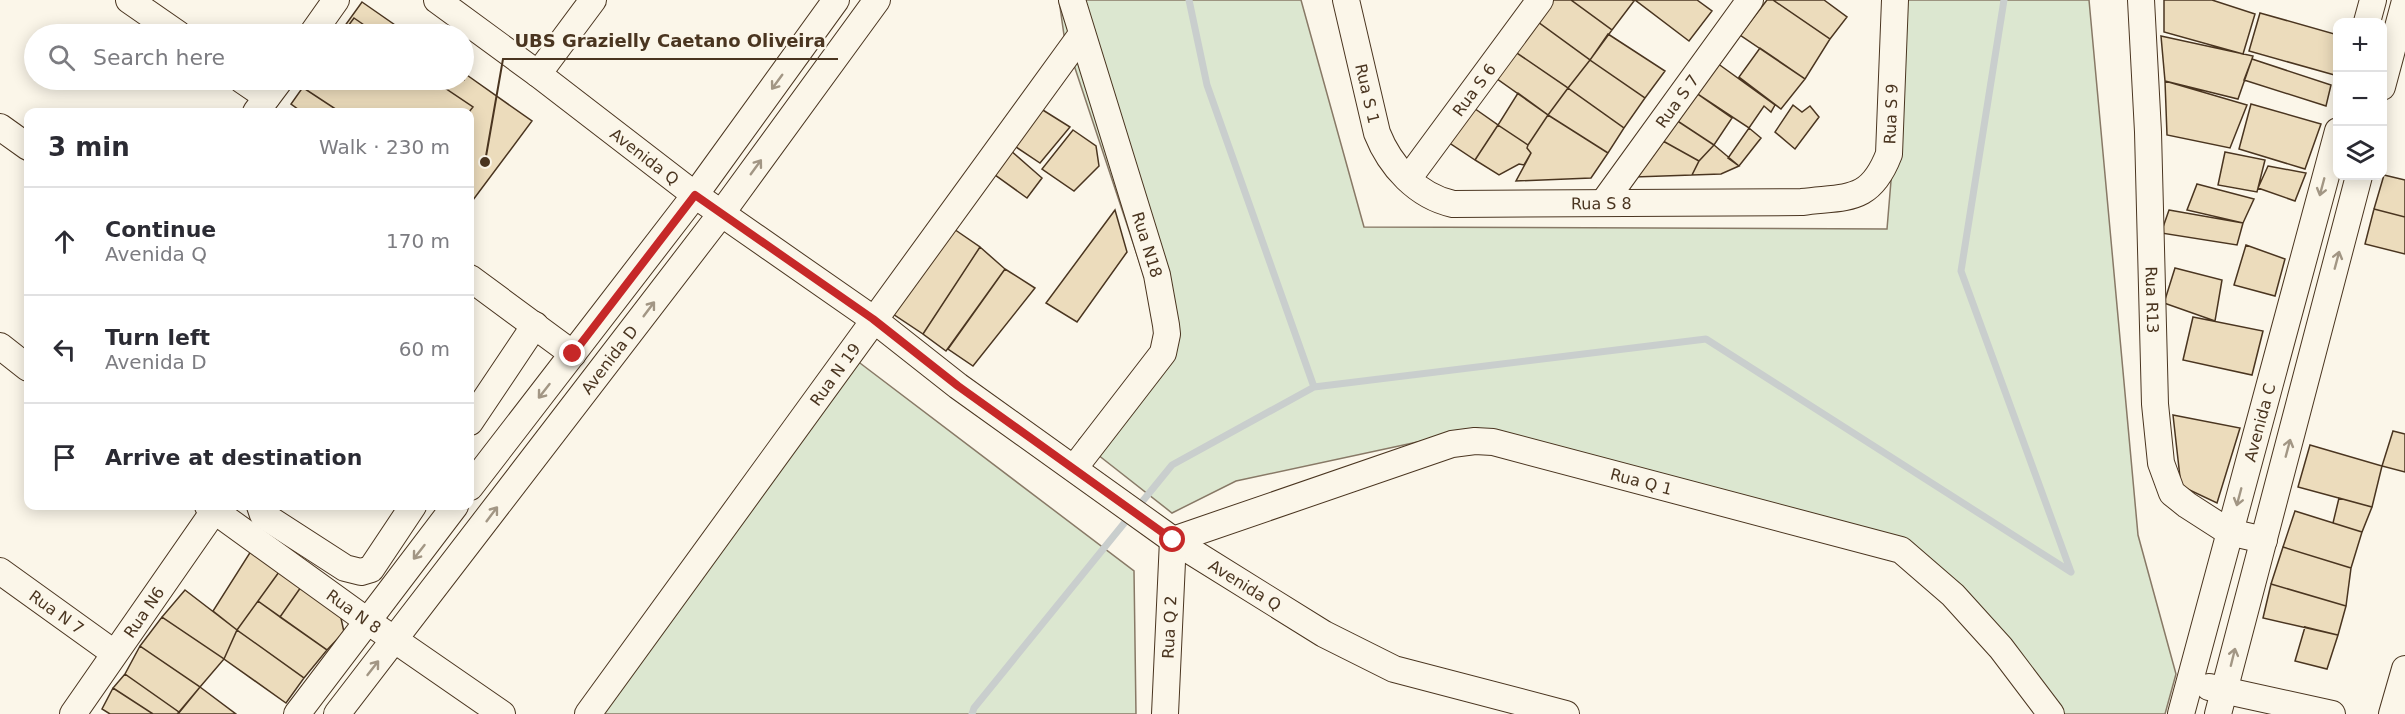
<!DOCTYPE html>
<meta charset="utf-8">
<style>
:root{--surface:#fff;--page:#f7f7f7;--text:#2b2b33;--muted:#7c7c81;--line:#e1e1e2}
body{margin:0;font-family:"DejaVu Sans",sans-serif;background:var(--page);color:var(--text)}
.controls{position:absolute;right:18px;top:18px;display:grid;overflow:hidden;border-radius:12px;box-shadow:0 3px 15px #0003}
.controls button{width:54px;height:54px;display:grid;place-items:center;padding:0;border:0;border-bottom:2px solid var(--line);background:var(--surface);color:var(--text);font:30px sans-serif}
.stop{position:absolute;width:18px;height:18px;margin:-14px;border:4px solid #c62828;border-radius:50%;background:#fff}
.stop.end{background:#c62828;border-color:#fff;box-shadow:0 2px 6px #0008}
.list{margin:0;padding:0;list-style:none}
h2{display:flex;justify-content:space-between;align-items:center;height:78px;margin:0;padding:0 24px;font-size:26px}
h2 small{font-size:20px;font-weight:400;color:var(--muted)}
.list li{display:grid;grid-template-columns:39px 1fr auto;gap:18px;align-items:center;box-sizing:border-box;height:108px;padding:0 24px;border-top:2px solid var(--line)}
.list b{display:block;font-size:22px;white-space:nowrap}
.list p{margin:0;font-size:20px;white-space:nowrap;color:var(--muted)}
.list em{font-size:20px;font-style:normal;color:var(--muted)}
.icon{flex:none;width:33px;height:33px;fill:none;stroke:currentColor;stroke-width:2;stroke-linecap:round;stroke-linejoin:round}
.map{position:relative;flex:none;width:2405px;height:714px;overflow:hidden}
.search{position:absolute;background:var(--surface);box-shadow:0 3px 15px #0003;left:24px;top:24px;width:450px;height:66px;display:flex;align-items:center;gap:15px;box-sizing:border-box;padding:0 21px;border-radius:33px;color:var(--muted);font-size:22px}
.panel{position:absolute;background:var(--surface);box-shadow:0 3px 15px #0003;left:24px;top:108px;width:450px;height:402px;border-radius:12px}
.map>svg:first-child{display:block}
.green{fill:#dce7d0;stroke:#887966;stroke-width:1.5}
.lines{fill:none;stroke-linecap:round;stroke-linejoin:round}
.stream{stroke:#c9cecd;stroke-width:7}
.building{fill:#ecdcbc;stroke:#4a3520;stroke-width:1.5}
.minor-casing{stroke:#4a3520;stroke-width:28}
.minor{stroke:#fbf6e9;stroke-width:26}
.oneway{stroke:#a29684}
.route{stroke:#c62828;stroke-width:8}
.labels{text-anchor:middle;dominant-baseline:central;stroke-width:4.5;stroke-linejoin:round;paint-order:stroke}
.street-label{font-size:16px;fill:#4a3520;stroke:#fbf6e9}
.leader{fill:none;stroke:#4a3520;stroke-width:2}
.callout-dot{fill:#4a3520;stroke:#fbf6e9;stroke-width:2}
.callout-label{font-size:18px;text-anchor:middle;font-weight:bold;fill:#4a3520;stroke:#fbf6e9;stroke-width:4.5;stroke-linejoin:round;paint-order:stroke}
</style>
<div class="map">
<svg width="2405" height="714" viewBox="0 0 2405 714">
<rect width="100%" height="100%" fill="#fbf6e9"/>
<path class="green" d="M1059,0H1301L1364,227L1887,229L1906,0H2089L2138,535L2176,674L2165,714H2060L1907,542L1477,428L1453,431L1436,438L1236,481L1172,513L1079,440L1168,348L1064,35Z
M852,357L1134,571L1136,714H599Z"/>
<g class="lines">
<path class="stream" d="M1189,0L1207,85L1314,387
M2004,0L1961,271L2071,572
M1137,508L1172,465L1314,387L1706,339L2071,572
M972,714L974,708L1130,516"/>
</g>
<path class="building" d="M1549,0H1571L1612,30L1590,60L1534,19Z
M1571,0H1632L1634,1L1612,30Z
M1635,0H1697L1712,11L1689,41Z
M1767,0H1773L1830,39L1805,79L1740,35Z
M1773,0H1824L1847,17L1830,39Z
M2164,0H2212L2255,14L2243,54L2164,32Z
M362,2L408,34H339Z
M2260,13L2338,35V76L2249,51Z
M354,18L377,34H342Z
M1534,19L1590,60L1568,88L1511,49Z
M1608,34L1665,71L1645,98L1590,60Z
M2161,36L2253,56L2238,99L2165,81Z
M1760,48L1805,79L1781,109L1739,77Z
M1511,49L1568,88L1548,115L1493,76Z
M2252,59L2331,85L2326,106L2244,80Z
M1590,60L1645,98L1624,128L1568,88Z
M1717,63L1775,105L1771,112L1764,106L1749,128L1696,93Z
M464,73L532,121L470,204V112H302L291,104L308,80H464Z
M311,80H439L441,81L439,84L473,107L469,112H340L305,89Z
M2165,81L2247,105L2230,148L2167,135Z
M1568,88L1624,128L1608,153L1548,115Z
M1518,93L1548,115L1528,145L1498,125Z
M1696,93L1732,118L1714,145L1676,120Z
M2251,104L2321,124L2305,169L2239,149Z
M1793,105L1802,112L1810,106L1819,117L1795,149L1775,132Z
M1471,106L1498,125L1475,160L1445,140Z
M1038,107L1070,127L1040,163L1010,143Z
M1548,115L1608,153L1591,178L1516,181L1531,153L1527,148L1528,145Z
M1676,120L1714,145L1699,161L1663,141Z
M1498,125L1528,145L1527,148L1531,153L1524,165L1519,164L1499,175L1475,160Z
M1749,128L1761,138L1739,166L1728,158Z
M1073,130L1096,146L1099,166L1074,191L1042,169Z
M1663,141L1699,161L1692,175L1635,177Z
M1714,145L1739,166L1721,174L1692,175L1699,161Z
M1010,150L1042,178L1027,198L991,172Z
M2225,152L2265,160L2257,192L2218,185Z
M2268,166L2306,173L2295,201L2258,188Z
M2384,175L2405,180V217L2374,209Z
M2197,184L2254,199L2243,223L2187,210Z
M2374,209L2405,217V254L2365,244Z
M1115,210L1127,252L1077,322L1046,303Z
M2169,210L2243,223L2237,245L2161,233Z
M951,227L980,247L923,334L887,310Z
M2246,245L2285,259L2275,296L2234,285Z
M980,247L1005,269L946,351L923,334Z
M2175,268L2222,280L2215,321L2164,303Z
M1005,269L1035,288L973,366L948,349Z
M2193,317L2263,331L2252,375L2183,360Z
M2173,415L2240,428L2217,503L2181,486Z
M2393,431L2405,434V472L2382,466Z
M2310,445L2382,466L2372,507L2298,487Z
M2339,498L2372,507L2362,532L2333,523Z
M2295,511L2362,532L2351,568L2283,547Z
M2283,547L2351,568L2346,606L2271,584Z
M251,551L279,572L237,630L213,611Z
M279,572L301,587L280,617L258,601Z
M2271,584L2346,606L2338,635L2263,618Z
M301,587L339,609L344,632L327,650L280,617Z
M185,590L237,630L224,659L162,617Z
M258,601L327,650L304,678L237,630Z
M162,617L224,659L200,687L140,646Z
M2305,627L2338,635L2327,669L2295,661Z
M237,630L304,678L286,703L224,659Z
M140,646L200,687L179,712L125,674Z
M125,674L179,712L177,714H153L113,688Z
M200,687L236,714H178Z
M113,688L153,714H110L102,709Z"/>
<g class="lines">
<defs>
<g id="minor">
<path d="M129,0L178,34"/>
<path id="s1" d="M437,0L538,74L695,195L873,319L958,386L1173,540L1324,634L1394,669L1566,714"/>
<path id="s2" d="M1072,0L1157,275L1166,325L1167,334L1163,353L1075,467"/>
<path id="s3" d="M1346,0L1377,133C1390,166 1417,196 1453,204L1802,202C1848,196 1870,203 1889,154L1895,0"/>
<path id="s4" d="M2141,0L2148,132L2155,404L2161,463L2172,493L2187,505L2229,532L2264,540"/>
<path d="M2367,22L2373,0"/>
<path d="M312,34L336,0"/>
<path d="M538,74L593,0"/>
<path d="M242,80L267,97"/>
<path d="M2382,87L2405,1"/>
<path d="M256,112L280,80"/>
<path d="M0,127L28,147"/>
<path id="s5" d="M1408,179L1540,0"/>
<path id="s6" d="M1603,203L1750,0"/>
<path d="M470,278L573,354"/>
<path d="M0,346L28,368"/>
<path d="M470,422L535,325"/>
<path d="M470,487L695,195L836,0"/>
<path id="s7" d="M208,506L366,620L502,714"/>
<path d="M260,506L263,515L345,568L361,572L371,569L413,506"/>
<path id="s8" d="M0,571L114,653"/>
<path d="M2209,687L2332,714"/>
<path id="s9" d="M73,714L214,511"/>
<path d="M297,714L455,506"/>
<path id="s10" d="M337,714L721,214L877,0"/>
<path id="s11" d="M588,714L1082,34"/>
<path id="s12" d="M1165,714L1173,540L1452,444L1475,441L1493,442L1901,550L1953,595L2001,648L2051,714"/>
<path id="s13" d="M2181,714L2338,131"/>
<path d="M2218,714L2359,176"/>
<path d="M2392,714L2405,669"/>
</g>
</defs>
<use href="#minor" class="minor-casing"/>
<use href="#minor" class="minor"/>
</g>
<defs><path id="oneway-shaft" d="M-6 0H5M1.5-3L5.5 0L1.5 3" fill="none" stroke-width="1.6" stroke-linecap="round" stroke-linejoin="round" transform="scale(1.5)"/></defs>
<g class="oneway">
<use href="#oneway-shaft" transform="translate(777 82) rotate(126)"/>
<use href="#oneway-shaft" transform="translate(756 167) rotate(-54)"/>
<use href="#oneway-shaft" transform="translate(2322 187) rotate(105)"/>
<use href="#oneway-shaft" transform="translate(2337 260) rotate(-75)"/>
<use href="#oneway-shaft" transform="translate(649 309) rotate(-53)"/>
<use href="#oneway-shaft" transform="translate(544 391) rotate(128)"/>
<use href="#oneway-shaft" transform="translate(2288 448) rotate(-75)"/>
<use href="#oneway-shaft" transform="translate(2239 497) rotate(105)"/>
<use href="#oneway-shaft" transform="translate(492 514) rotate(-53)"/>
<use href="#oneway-shaft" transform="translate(419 552) rotate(128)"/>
<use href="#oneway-shaft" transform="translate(2233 657) rotate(-76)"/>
<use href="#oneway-shaft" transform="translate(373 668) rotate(-52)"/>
</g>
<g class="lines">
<path class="route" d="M573,354L695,195L873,319L958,386L1173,540"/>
</g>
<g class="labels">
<g class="street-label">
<text stroke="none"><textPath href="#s5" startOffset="111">Rua S 6</textPath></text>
<text stroke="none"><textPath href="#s3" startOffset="96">Rua S 1</textPath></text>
<text stroke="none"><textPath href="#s6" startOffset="126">Rua S 7</textPath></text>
<text stroke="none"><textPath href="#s3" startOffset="742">Rua S 9</textPath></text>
<text stroke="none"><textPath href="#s1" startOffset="260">Avenida Q</textPath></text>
<text stroke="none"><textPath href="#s3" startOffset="393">Rua S 8</textPath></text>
<text stroke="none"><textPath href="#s2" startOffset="256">Rua N18</textPath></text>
<text stroke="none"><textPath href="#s4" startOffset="300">Rua R13</textPath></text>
<text stroke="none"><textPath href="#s10" startOffset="447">Avenida D</textPath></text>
<text stroke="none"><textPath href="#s11" startOffset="420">Rua N 19</textPath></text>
<text stroke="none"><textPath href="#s13" startOffset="302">Avenida C</textPath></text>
<text stroke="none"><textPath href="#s12" startOffset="664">Rua Q 1</textPath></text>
<text stroke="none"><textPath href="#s1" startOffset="998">Avenida Q</textPath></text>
<text stroke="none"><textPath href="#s7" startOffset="180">Rua N 8</textPath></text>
<text stroke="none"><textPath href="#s8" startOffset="70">Rua N 7</textPath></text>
<text stroke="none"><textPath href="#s9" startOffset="124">Rua N6</textPath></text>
<text stroke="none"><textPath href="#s12" startOffset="87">Rua Q 2</textPath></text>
</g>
</g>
<path class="leader" d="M485 162L503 59H838"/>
<circle class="callout-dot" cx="485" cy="162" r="6"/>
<g class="callout-label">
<text x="670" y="47">UBS Grazielly Caetano Oliveira</text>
</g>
</svg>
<div class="controls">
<button>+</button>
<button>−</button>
<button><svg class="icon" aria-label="layers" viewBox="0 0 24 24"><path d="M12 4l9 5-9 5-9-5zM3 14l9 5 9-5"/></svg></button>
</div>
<div class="stop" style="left:1173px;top:540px"></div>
<div class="stop end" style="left:573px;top:354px"></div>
<div class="search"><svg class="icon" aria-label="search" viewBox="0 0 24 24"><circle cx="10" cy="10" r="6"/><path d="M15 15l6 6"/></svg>Search here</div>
<section class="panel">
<h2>3 min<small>Walk · 230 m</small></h2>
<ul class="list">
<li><svg class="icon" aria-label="ahead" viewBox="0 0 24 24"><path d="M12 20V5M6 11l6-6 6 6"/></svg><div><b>Continue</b><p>Avenida Q</p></div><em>170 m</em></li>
<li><svg class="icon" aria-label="left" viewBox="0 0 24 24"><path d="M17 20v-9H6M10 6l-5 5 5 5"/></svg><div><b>Turn left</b><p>Avenida D</p></div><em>60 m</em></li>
<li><svg class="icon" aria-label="arrive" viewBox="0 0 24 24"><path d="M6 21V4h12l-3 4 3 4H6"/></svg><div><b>Arrive at destination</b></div></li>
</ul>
</section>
</div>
